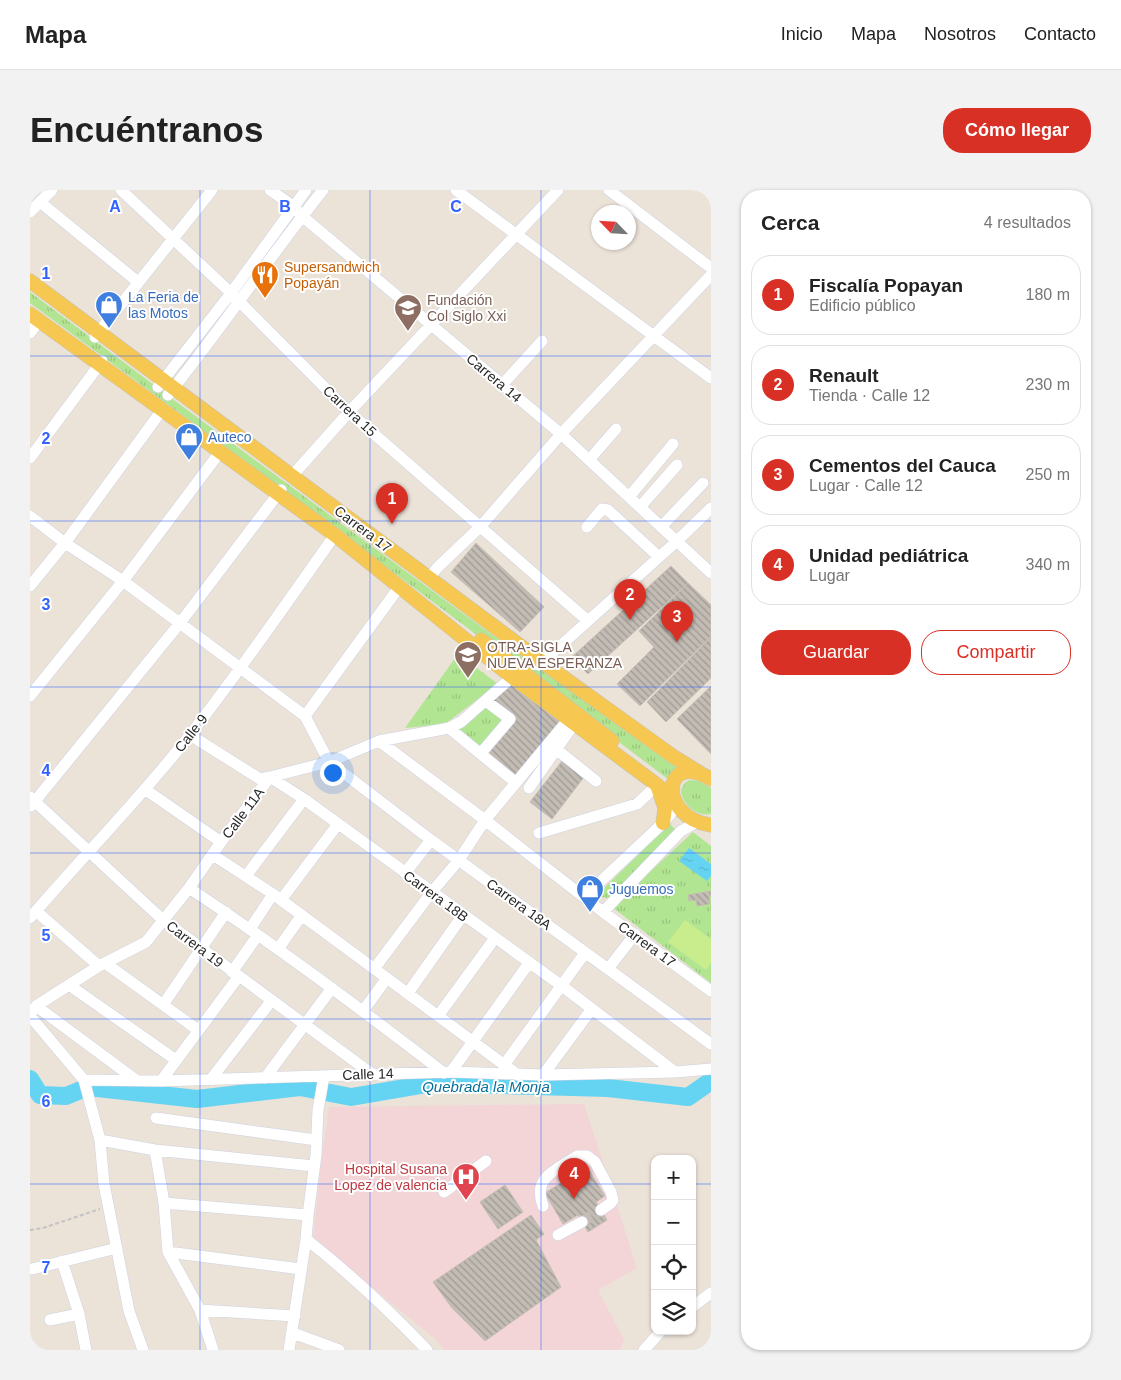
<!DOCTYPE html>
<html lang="es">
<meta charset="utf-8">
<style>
:root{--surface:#fff;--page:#f2f2f2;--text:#222;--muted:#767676;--line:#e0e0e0;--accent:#d93025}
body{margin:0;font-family:Helvetica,sans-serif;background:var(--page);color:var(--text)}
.controls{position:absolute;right:15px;bottom:15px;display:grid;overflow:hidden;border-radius:10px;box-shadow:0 1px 4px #0004}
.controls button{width:45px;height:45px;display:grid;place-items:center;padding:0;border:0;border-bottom:1px solid var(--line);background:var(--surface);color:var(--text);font:25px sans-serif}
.compass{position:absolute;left:561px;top:15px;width:45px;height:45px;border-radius:50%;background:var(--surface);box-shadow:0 1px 4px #0004;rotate:295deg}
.you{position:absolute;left:302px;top:582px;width:18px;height:18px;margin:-12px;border:4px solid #fff;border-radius:50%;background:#1a73e8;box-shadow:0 0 0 8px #1a73e833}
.badge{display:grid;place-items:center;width:32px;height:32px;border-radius:50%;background:var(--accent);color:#fff;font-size:16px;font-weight:700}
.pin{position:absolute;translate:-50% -41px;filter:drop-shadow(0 1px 2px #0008)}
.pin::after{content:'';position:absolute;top:26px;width:18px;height:15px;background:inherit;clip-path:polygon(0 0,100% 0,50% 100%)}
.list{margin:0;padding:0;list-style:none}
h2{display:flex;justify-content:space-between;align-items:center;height:65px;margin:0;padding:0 20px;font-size:21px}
h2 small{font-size:16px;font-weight:400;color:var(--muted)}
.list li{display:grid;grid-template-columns:32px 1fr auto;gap:15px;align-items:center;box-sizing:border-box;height:80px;margin:0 10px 10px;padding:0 10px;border:1px solid var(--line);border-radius:20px}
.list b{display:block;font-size:19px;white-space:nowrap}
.list p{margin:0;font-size:16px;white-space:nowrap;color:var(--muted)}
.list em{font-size:16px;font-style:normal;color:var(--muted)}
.actions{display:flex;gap:10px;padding:15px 20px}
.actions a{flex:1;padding:11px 0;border:1px solid var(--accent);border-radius:20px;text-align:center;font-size:18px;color:var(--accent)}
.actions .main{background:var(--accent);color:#fff}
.icon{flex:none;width:28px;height:28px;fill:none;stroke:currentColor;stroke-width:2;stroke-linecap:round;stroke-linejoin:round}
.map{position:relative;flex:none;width:681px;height:1160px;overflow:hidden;border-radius:20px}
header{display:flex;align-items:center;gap:30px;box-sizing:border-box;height:70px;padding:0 25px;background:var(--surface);border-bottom:1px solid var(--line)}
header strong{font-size:24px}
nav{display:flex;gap:28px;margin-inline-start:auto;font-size:18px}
.intro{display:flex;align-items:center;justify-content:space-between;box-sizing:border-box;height:120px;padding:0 30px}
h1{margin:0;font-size:35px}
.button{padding:12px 22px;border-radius:20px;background:var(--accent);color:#fff;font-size:18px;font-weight:700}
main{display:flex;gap:30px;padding:0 30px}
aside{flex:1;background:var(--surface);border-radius:20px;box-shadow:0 1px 4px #0004}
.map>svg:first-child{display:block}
.medical{fill:#f3d5d8}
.grass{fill:url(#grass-tufts)}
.pitch{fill:#c9ed8c}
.water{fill:url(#water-ripples)}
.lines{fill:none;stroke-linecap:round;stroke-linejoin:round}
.river{stroke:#65d4f3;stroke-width:18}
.building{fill:url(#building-back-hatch);stroke:#c6beb2}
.minor-tunnel{stroke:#c4bdb5;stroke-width:11;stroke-dasharray:11 5.5;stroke-linecap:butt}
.minor-casing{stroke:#ced2e2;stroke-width:12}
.major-casing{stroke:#c3c3c3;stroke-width:15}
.path{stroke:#c3c3c3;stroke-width:2;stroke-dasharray:4 2.5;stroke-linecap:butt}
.minor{stroke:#fff;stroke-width:11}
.major{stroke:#f6c852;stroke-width:14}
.grid{fill:none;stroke:#3262ff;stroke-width:1;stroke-opacity:0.55}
.labels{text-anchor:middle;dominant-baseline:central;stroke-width:4;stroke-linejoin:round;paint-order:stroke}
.food-label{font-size:14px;fill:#c56008;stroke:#fff;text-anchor:start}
.shop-label{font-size:14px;fill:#366cbe;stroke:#fff;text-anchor:start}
.education-label{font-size:14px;fill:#785e54;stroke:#fff;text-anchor:start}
.street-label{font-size:14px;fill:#282828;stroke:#fff}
.health-label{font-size:14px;fill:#be3a42;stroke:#fff;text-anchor:end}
.water-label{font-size:15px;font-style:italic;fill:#07709c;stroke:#fff}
.grid-label{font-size:16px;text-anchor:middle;font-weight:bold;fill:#3262ff;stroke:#fff;stroke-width:4;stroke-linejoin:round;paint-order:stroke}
</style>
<header>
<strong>Mapa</strong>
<nav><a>Inicio</a><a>Mapa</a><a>Nosotros</a><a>Contacto</a></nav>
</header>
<div class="intro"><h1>Encuéntranos</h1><a class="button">Cómo llegar</a></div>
<main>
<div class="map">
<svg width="681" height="1160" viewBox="0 0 681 1160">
<defs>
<pattern id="grass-tufts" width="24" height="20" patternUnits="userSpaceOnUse" patternTransform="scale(1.25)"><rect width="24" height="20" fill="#b2e592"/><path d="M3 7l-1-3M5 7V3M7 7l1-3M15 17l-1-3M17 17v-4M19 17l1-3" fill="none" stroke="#99c47e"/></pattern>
<pattern id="water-ripples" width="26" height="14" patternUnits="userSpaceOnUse" patternTransform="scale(1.25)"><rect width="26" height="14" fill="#65d4f3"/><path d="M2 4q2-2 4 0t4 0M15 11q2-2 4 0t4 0" fill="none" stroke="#58b6d0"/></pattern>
<pattern id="building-back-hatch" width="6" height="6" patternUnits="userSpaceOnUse" patternTransform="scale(1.25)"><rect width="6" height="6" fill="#c3bcb5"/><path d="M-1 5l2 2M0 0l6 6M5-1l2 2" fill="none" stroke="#9e9993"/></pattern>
</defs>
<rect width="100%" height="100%" fill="#ebe2d8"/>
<path class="medical" d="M554,914L607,1078L568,1100L594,1150L590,1160H415L403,1147L283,1049L291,973L299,917Z"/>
<path class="grass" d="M0,102L152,216L431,422L647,578L638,589L253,299L0,113Z
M428,464L468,494L415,534L375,538Z
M456,516L474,529L450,557L427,539Z
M660,590L669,591L681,598V624C667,627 651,614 651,599L656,592Z
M640,634L646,640L578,708L571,707L572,700Z
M663,642L681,656V793L582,717Z"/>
<path class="pitch" d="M655,730L681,749V773L676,780L638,752Z"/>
<path class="water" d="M659,658L681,674V686L677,691L649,671Z"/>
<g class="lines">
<path class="river" d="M0,889L10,905L36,906L58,897L167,909L270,897L321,907L403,893L578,898L658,907L681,891"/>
</g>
<path class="building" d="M446,353L514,417L490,442L421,382Z
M641,376L658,393L558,484L542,467Z
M658,393L681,415V446L610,516L587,494L624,457L609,441Z
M681,447V488L636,532L617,512Z
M482,493L533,531L489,587L457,563L485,528L462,511Z
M681,496V564L647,529Z
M532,571L554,587L522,629L500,612Z
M681,701V706L679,707L680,714L667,716L666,710L659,711L658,705Z
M557,977L575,1006L566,1012L577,1030L558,1042L548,1025L533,1034L515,1003Z
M475,995L493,1022L468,1039L450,1012Z
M501,1025L514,1044L506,1050L531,1097L455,1151L422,1118L403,1092Z"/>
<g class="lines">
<path class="minor-tunnel" d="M552,1032L571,1020"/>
<defs>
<path id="minor" d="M91,0L201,103L319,222L558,431
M240,0L263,16L272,26L531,244L681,383
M426,0L681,188
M579,0L681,78
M10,12L108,92
M0,22L22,0
M0,143L9,131
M65,147L182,0
M472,195L512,151
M128,197L201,103L276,0
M138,205C192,138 239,67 293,0
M0,268L72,171
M559,270L586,239
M262,286L319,222L528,0
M599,307L643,254
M610,317L647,275
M0,326L35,353L93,391L275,526L299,572L401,650L681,854
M557,337L572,319L578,320L629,367
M631,337L673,293
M399,388L408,377L451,336L531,244L681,85
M0,396L35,353L132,220
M509,475L647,351L681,318
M0,506L93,391L190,262
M275,526L370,396
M419,538L485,592
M160,545L230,589L240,587L274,609L532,796L645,882
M349,551L455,630L573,722L681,801
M526,559L566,591
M451,563L480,529L456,511
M499,598L544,534
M116,600L191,652
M0,607L133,730L342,884
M1,616L150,433L251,300
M509,643L607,614L627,595
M183,665L243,704L488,885
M375,683L401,650
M216,686L274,609
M159,698C247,756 331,819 414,883
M554,707L633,633L647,616
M251,710L308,634
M6,721L69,776
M573,722L651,641L667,632
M0,728C53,666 110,609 160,545C211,480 257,412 305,345
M220,739L243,704
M248,759L272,725
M75,773L168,840
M344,779L401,703L429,670L455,630L538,530
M578,779L605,744
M202,782L228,745
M39,795L146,870
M378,803L433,725
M133,815L196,722
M6,816L106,890
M333,821L357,788
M0,825L6,816L39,795L69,776L116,752L159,698L191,652L240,587L299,572L349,551L419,538L431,532L482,487
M0,826L54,890L70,950L74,994L99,1121L113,1160
M408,826L465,748
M474,875L555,763
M421,882L499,773
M513,885L561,820
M235,888L302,798
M181,889L242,810
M54,890L131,891L421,882L513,885L645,882L681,879
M131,891L209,786
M126,928L286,950
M70,950L125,960L284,976
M125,960L134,1013L138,1062L170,1120L183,1160
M414,1002L456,971
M134,1013L278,1025
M513,1016C502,987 526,980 547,966H557L565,972L581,1002L583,1010L581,1013L571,1020
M528,1045L552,1032
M276,1049C319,1083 359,1120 397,1160
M138,1062L271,1079
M32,1071L49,1124L56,1160
M2,1079L87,1058
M662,1117L681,1103
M170,1120L265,1126
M20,1130L49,1124
M263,1143L309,1160
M259,1160L276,1049L278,1025L286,965L288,920L294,886
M614,1160L631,1141"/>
<path id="major" d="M0,91L512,472L644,567L670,583
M0,124L305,345L482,487L627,595L644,610
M451,450L582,551
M681,589C632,559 627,628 681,635
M628,598L635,618L633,633"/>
</defs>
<use href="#minor" class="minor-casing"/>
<use href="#major" class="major-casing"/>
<path class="path" d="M0,1040L13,1038L70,1019"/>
<use href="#minor" class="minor"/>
<use href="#major" class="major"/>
</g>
<path class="grid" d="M170,0V1160M340,0V1160M511,0V1160M0,166H681M0,331H681M0,497H681M0,663H681M0,829H681M0,994H625M662,994H681"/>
<defs>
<symbol id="restaurant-pin" viewBox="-11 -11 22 30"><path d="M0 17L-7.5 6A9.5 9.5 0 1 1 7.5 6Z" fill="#e8710a" stroke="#fff"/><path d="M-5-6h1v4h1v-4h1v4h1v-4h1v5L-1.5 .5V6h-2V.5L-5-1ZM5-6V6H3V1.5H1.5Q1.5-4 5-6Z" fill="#fff"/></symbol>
<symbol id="shop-pin" viewBox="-11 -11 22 30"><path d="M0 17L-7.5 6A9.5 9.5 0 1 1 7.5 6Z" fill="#3f7fe0" stroke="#fff"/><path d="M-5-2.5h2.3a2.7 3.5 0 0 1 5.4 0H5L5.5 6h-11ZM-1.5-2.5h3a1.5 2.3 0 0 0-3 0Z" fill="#fff"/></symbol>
<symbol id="school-pin" viewBox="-11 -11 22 30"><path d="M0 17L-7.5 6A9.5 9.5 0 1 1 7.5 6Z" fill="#8d6e63" stroke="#fff"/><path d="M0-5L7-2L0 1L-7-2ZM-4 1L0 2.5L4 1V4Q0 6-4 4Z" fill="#fff"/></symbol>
<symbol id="hospital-pin" viewBox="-11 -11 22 30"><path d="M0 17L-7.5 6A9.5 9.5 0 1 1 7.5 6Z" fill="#e0444e" stroke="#fff"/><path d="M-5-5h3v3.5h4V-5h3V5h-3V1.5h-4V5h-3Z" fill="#fff"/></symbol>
</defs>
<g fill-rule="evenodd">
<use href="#restaurant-pin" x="219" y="69" width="32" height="43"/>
<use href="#shop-pin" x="63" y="99" width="32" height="43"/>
<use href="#school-pin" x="362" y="102" width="32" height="43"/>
<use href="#shop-pin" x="143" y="231" width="32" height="43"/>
<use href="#school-pin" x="422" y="449" width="32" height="43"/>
<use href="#shop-pin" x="544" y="683" width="32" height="43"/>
<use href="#hospital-pin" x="420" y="971" width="32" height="43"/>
</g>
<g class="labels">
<g class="food-label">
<text x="254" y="77">Supersandwich<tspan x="254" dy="16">Popayán</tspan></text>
</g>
<g class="shop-label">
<text x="98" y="107">La Feria de<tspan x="98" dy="16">las Motos</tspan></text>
<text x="178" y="247">Auteco</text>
<text x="579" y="699">Juguemos</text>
</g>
<g class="education-label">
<text x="397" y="110">Fundación<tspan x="397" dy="16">Col Siglo Xxi</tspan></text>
<text x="457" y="457">OTRA-SIGLA<tspan x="457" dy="16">NUEVA ESPERANZA</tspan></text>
</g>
<g class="street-label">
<text transform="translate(464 188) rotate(40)">Carrera 14</text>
<text transform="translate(320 221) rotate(43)">Carrera 15</text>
<text transform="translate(333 339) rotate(37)">Carrera 17</text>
<text transform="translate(161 543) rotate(-52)">Calle 9</text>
<text transform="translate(213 623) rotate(-53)">Calle 11A</text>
<text transform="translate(406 706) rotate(36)">Carrera 18B</text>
<text transform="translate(489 714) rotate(36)">Carrera 18A</text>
<text transform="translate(165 754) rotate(37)">Carrera 19</text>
<text transform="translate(617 754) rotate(36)">Carrera 17</text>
<text transform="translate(338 884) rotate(-2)">Calle 14</text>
</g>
<g class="health-label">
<text x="417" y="979">Hospital Susana<tspan x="417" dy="16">Lopez de valencia</tspan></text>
</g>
<g class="water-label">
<text x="456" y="896">Quebrada la Monja</text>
</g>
</g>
<g class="grid-label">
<text x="85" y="22">A</text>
<text x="255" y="22">B</text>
<text x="426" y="22">C</text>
<text x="16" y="89">1</text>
<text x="16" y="254">2</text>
<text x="16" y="420">3</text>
<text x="16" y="586">4</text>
<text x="16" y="751">5</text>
<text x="16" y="917">6</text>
<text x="16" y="1083">7</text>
</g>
</svg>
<div class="controls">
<button>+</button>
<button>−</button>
<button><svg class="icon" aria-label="locate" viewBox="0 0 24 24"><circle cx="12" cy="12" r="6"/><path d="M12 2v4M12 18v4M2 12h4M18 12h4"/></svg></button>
<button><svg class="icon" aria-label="layers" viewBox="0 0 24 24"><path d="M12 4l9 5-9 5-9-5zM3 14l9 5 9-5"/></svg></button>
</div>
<svg class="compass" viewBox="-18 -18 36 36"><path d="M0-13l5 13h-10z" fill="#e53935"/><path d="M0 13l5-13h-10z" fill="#767676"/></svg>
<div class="you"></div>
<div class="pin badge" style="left:362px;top:334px">1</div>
<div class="pin badge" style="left:600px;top:430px">2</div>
<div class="pin badge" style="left:647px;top:452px">3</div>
<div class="pin badge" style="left:544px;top:1009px">4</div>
</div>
<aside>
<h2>Cerca<small>4 resultados</small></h2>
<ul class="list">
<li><span class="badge">1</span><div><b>Fiscalía Popayan</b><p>Edificio público</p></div><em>180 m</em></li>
<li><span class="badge">2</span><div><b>Renault</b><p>Tienda · Calle 12</p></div><em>230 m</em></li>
<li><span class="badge">3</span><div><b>Cementos del Cauca</b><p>Lugar · Calle 12</p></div><em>250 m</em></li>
<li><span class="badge">4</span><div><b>Unidad pediátrica</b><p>Lugar</p></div><em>340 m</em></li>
</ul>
<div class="actions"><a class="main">Guardar</a><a>Compartir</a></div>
</aside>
</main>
